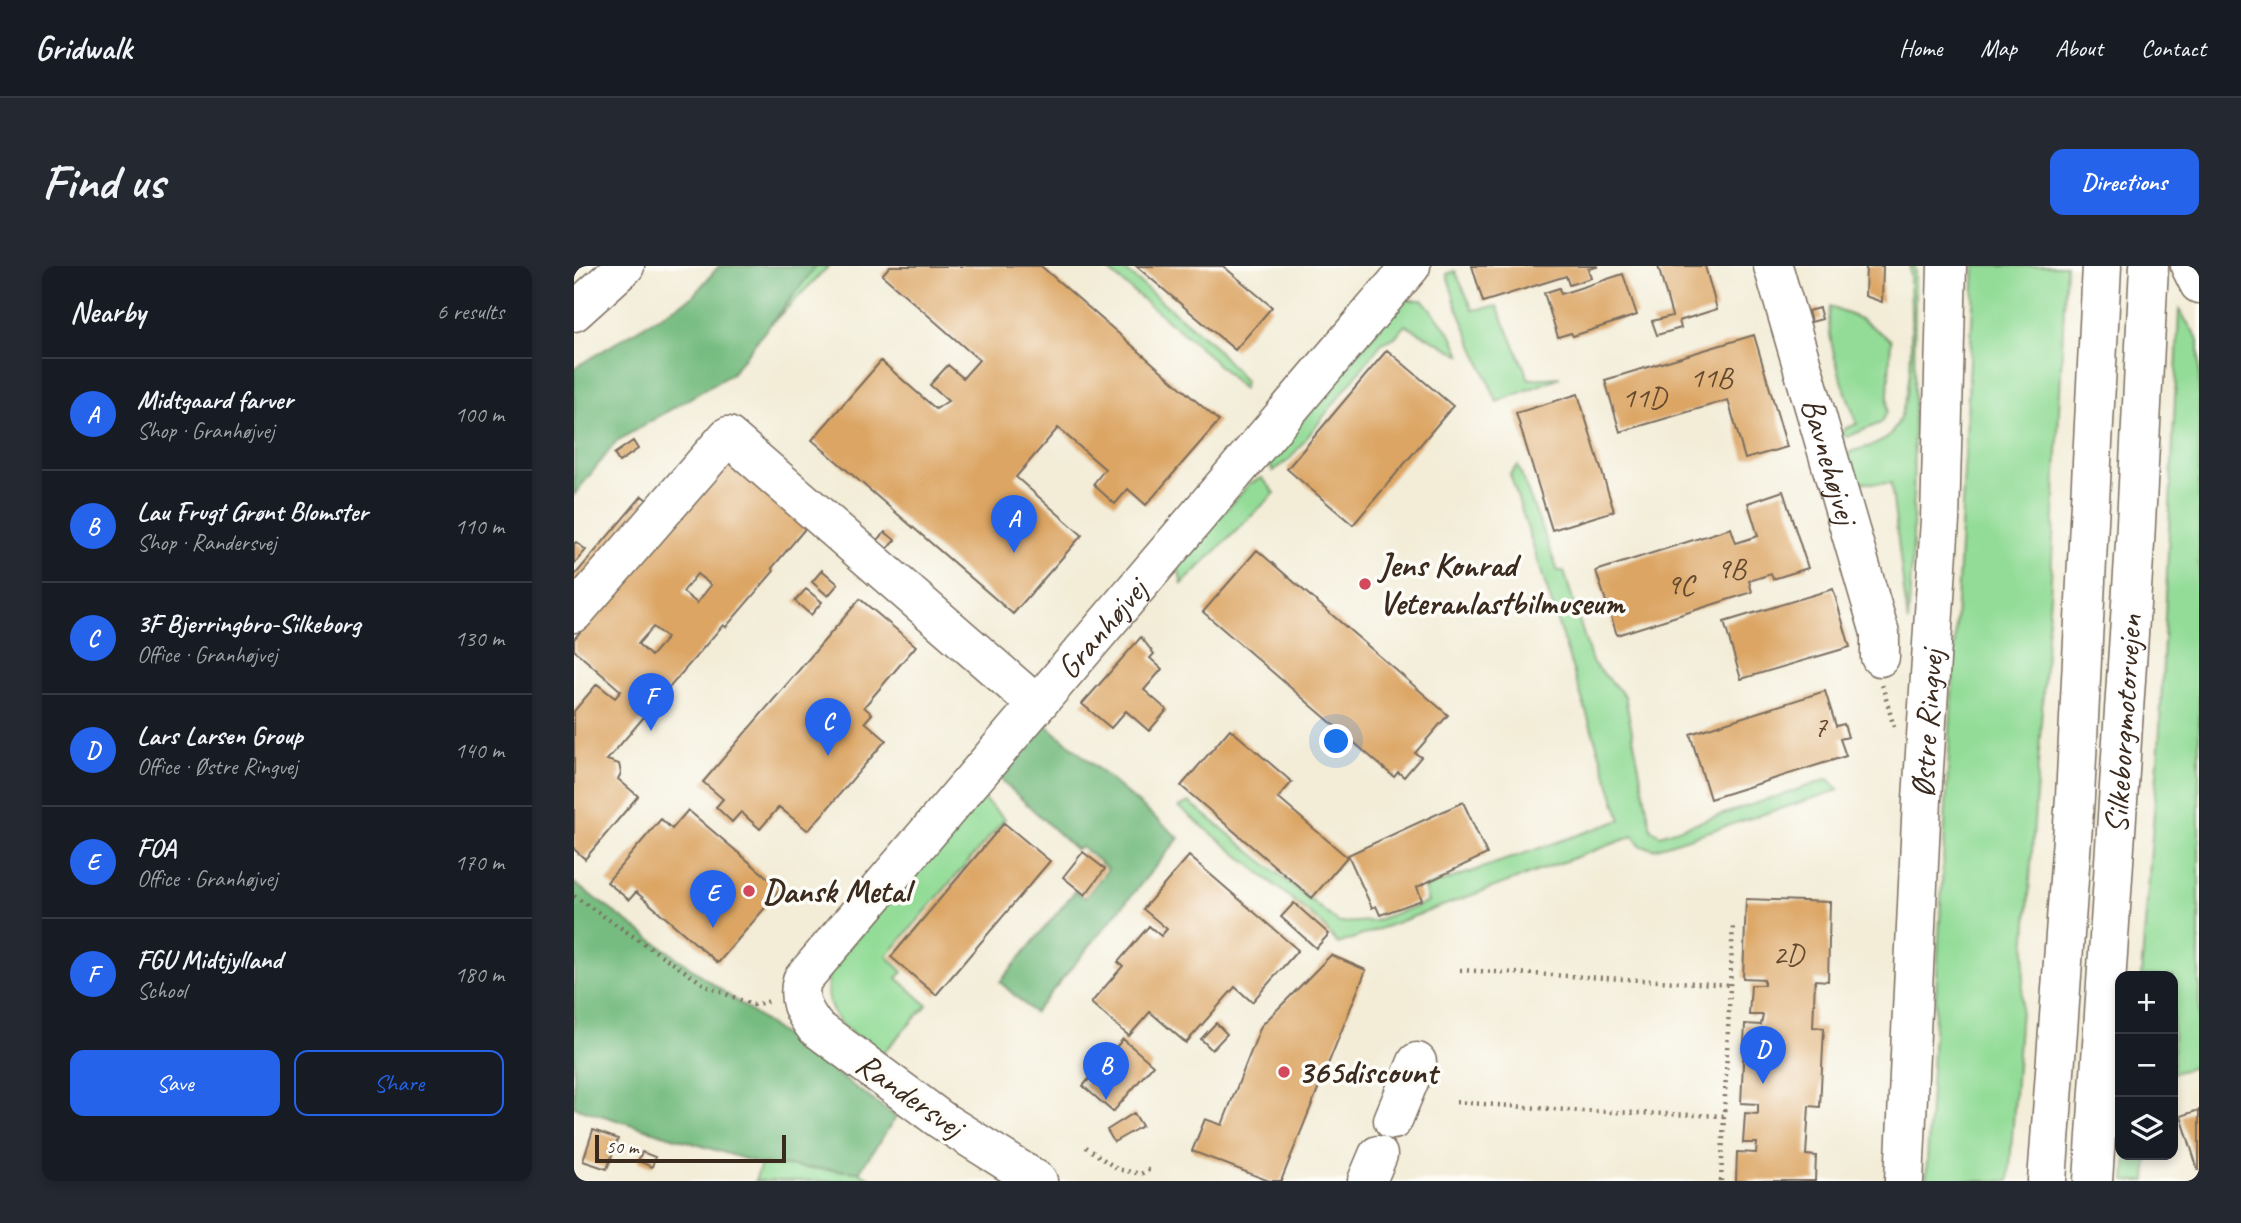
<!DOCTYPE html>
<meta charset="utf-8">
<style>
:root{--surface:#171b24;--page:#242831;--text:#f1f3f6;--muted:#9ea1a6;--line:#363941;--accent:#2563eb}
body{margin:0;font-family:Caveat,sans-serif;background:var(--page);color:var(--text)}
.controls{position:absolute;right:21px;bottom:21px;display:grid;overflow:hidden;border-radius:14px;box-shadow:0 4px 10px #0003}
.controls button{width:63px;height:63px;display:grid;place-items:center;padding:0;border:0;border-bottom:2px solid var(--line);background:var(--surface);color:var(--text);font:35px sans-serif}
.scale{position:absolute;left:21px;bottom:18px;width:191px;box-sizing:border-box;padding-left:7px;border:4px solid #3b2a1e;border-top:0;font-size:19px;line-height:24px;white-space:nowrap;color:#3b2a1e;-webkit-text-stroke:5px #fdfcf7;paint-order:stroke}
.you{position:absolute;left:763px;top:476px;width:24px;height:24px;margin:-18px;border:5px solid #fff;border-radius:50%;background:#1a73e8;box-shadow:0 0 0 10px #1a73e833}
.badge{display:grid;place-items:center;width:46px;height:46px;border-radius:50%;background:var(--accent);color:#fff;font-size:23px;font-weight:700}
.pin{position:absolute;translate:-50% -58px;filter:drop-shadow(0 2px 4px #0008)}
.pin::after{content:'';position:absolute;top:37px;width:24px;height:21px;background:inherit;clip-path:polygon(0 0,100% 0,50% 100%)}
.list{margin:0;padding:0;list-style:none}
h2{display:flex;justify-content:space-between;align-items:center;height:91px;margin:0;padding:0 28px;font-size:30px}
h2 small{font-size:23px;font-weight:400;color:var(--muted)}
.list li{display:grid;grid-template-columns:46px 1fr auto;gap:21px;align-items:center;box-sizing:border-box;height:112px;padding:0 28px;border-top:2px solid var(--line)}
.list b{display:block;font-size:26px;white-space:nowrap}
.list p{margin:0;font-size:23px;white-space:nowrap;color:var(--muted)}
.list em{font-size:23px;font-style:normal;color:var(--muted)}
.actions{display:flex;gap:14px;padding:21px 28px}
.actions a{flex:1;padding:16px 0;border:2px solid var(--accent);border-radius:14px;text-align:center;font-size:24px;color:var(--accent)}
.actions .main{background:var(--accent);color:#fff}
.icon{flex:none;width:38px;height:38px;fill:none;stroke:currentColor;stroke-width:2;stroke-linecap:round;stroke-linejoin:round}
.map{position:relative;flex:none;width:1625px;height:915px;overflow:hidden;border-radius:14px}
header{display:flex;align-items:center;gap:42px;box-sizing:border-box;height:98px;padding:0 35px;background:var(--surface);border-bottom:2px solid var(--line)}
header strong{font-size:33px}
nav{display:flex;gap:38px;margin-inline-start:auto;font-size:24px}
.intro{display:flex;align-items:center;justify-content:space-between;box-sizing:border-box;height:168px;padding:0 42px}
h1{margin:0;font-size:49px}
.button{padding:18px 32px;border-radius:14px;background:var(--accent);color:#fff;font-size:24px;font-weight:700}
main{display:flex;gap:42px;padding:0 42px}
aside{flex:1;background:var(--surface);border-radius:14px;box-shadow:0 4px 10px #0003}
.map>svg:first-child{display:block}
.green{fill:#93dc97;stroke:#67835a;stroke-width:2}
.forest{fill:#76bc80;stroke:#58734f;stroke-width:2}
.building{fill:#dca563;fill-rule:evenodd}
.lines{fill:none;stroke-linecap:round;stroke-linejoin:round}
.minor-casing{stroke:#7b6e5f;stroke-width:41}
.major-casing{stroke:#7b6e5f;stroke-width:41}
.highway-casing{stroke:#7b6e5f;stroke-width:41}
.path{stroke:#7b6e5f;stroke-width:4.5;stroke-dasharray:2 5;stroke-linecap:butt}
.minor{stroke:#fff;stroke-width:38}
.major{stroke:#fff;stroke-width:38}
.highway{stroke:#fff;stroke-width:38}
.poi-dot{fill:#d1495b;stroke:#fdfcf7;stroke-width:2.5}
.labels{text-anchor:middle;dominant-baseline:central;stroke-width:7;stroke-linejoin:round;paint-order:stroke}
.number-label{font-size:30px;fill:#63492f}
.street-label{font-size:33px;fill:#3b2a1e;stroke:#fdfcf7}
.poi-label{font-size:33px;font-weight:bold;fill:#3b2a1e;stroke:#fdfcf7;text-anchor:start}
</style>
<header>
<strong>Gridwalk</strong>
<nav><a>Home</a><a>Map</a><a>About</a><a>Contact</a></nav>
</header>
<div class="intro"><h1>Find us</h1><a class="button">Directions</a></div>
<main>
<aside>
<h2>Nearby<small>6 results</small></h2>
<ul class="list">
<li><span class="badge">A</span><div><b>Midtgaard farver</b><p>Shop · Granhøjvej</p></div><em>100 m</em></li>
<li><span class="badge">B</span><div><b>Lau Frugt Grønt Blomster</b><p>Shop · Randersvej</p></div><em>110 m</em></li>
<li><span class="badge">C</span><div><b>3F Bjerringbro-Silkeborg</b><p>Office · Granhøjvej</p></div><em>130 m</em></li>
<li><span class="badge">D</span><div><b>Lars Larsen Group</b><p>Office · Østre Ringvej</p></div><em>140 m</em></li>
<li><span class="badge">E</span><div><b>FOA</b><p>Office · Granhøjvej</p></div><em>170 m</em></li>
<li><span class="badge">F</span><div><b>FGU Midtjylland</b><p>School</p></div><em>180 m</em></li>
</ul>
<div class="actions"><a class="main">Save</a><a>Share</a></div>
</aside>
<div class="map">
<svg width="1625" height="915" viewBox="0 0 1625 915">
<rect width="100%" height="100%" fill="#fdfcf7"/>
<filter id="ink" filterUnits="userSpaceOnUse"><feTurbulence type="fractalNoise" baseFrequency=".0143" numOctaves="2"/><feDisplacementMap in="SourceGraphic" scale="14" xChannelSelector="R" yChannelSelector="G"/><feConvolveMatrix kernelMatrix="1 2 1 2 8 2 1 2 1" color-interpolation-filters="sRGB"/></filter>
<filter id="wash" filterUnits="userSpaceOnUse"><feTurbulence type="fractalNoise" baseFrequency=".00686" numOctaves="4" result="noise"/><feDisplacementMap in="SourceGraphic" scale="28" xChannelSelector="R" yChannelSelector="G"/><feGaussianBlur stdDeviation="1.57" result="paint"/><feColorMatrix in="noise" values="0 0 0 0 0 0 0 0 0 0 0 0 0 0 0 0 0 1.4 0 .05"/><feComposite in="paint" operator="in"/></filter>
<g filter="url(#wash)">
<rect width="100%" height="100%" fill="#f3edd8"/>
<path class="green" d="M242,0H255L197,58Z
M529,0H546L638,78L671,115L669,123L629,84Z
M1336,0H1341L1339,277L1334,357L1317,217C1295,218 1281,220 1271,199L1276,186C1288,182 1307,179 1316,169C1345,135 1336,44 1336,0Z
M1401,0H1492L1477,314L1435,915H1352Z
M881,5L899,44L923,40L955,113L986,111L923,136L882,39L873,8Z
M828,34H849L878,69L887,89L831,59L821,71L808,77L715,194L699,205L694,196Z
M1256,41L1287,53L1317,74L1313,146L1307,157L1273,171L1266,168L1270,163L1283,158C1272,125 1250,75 1256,41Z
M1605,44L1625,74V800L1599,807V710H1567L1585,483Z
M944,200L984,305H990L1018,396L1051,430L1077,563L1086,569L1255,513L1265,524L1080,583L1067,580L1060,570L764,678L747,657L605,541L615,536L765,657L800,655L854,636L850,622L1047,554L936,208Z
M688,212L701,227L608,318L603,298L676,217Z
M406,530L431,553L313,690L329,706L323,712L353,739L306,790C272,760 247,754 255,704Z
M1553,889H1574L1572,915H1551Z
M187,898L285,906L301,915H181Z"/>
<path class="forest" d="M145,0H242L157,108L43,175L0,229V102L118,31Z
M469,456L605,572L460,747L426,716L501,625L511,632L534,603L508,581L502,584L426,513Z
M0,617L322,851L285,906L187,898L0,841Z"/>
<g id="blocks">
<path class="building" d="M316,0H467L645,155L572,239L554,223L541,238L522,221L520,217L531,203L484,162L442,211L508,269L439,348L238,174L307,95L362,143L374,135L356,119L374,99L389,112L405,94L308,9Z
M562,0H649L698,41L661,84Z
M898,0H1023V1L1014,3L1017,12L995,19L992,10L909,36Z
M1084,0H1131L1143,43L1105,55L1107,62L1083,69L1078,55L1098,50Z
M1292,0H1309L1308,36L1291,30Z
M1049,8L1063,49L999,70L997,67L984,71L970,27L985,22L987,28Z
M1245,42L1248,53L1237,56L1234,45Z
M1180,69L1213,181L1171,193L1154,134L1046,166L1031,114Z
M813,84L879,140L779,259L713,203Z
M1004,128L1040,245L978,264L942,147Z
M59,175L64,183L45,196L40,188Z
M156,190L235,258L198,302L200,305L152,361L149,359L33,494L45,498L47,507L44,513L64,530L11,593L0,583V445L23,418L41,432L47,425L0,384V373ZM123,308L137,319L123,337L109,326ZM79,361L93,372L77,390L64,378Z
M1209,225L1234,302L1199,313L1197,308L1175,315L1178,326L1043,369L1022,305L1157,262L1162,277L1184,270L1174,237Z
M68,230L78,238L0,323V310Z
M311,266L321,274L313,283L303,275Z
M2,276L12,284L0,298V278Z
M683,284L874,449L841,487L847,491L830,511L824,506L820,511L629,346Z
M248,304L264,318L254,330L238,316Z
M232,323L248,336L237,349L221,335Z
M1259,323L1276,381L1167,413L1150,356Z
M286,333L342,380L290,441L298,448L291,456L312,474L236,563L233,564L205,541L186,563L167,546L158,556L142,541L149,533L129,516Z
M567,371L580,388L576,392L588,403L570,424L593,444L575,465L552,445L537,462L508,438Z
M1251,425L1262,460L1270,458L1274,471L1266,473L1272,490L1136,533L1116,468Z
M656,463L718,516L704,532L773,591L738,632L607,520Z
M889,536L913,588L843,621L848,634L806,649L802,640L798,642L774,589Z
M114,544L207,623L144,697L62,626L55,634L33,616L87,553L98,563Z
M430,557L476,595L362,729L317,691Z
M509,586L531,603L511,629L489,611Z
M615,590L724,684L678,736L661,721L612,777L576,746L555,770L517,737L549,700L544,696L575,660L587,670L593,663L569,643Z
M1172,633L1256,636L1254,715L1241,714L1239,761L1250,762L1246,841L1235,840L1232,889L1242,890L1241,915H1162L1163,886L1182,887L1183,877H1169L1171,847L1184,848V838L1167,837L1171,758L1187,759L1189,749H1175L1177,719H1190V713L1169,712Z
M720,637L755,668L742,682L707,651Z
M757,689L792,704L707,915H695L618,885L631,853L648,859L687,760Z
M642,757L653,768L638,784L627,773Z
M549,773L579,799L539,846L509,820Z
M1625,844V904H1624L1607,850Z
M560,847L568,860L540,876L533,864Z
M19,864L44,873L33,903L9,895Z
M68,886L81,891L78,901L64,895Z"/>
</g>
</g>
<g filter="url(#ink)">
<use href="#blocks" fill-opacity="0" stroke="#7b6e5f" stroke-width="2"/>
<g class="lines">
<defs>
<g id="minor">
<path id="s1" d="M1199,0L1306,367V391"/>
<path d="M0,46L51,0"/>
<path d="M0,347L154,170L462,438"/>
<path d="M819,854L843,796"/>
<path id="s2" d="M464,915L367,854L241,761C229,745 223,734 228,714L837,0"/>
<path d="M793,915L804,889"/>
</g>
<g id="major">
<path id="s3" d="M1330,915L1348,533L1366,254L1373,0"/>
</g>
<g id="highway">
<path d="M1616,0L1625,18"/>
<path d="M1473,915L1501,531L1528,0"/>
<path id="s4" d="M1519,915L1561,277L1575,0"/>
</g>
</defs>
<use href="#minor" class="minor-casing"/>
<use href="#major" class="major-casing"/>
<use href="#highway" class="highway-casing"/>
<path class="path" d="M1308,419L1320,461
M0,630L134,721L179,739L197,735
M886,704L1158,719
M882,836L1007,845L1152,850
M512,881L543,903L567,908L576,903
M707,914L709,915
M1147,915L1159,657"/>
<use href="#minor" class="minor"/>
<use href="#major" class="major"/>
<use href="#highway" class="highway"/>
</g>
</g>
<g class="poi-dot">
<circle cx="791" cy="318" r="7"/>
<circle cx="175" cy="625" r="7"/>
<circle cx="710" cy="806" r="7"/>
</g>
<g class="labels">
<g class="number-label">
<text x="1137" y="111">11B</text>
<text x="1070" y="131">11D</text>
<text x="1157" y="302">9B</text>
<text x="1106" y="318">9C</text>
<text x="1246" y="460">7</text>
<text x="1214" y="688">2D</text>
</g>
<g class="street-label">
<text stroke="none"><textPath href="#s1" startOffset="203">Bavnehøjvej</textPath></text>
<text stroke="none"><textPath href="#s2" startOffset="784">Granhøjvej</textPath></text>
<text stroke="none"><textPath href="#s3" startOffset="458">Østre Ringvej</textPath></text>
<text stroke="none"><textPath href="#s4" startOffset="458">Silkeborgmotorvejen</textPath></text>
<text transform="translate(336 829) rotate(35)">Randersvej</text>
</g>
<g class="poi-label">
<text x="805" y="299">Jens Konrad<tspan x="805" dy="38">Veteranlastbilmuseum</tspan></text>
<text x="189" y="625">Dansk Metal</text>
<text x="724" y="806">365discount</text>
</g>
</g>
</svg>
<div class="controls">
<button>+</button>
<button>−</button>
<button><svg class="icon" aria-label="layers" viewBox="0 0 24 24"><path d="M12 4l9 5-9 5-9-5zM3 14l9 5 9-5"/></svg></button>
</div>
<div class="scale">50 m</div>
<div class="you"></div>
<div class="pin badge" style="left:440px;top:287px">A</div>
<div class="pin badge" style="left:532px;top:834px">B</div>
<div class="pin badge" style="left:254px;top:490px">C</div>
<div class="pin badge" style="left:1189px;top:818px">D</div>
<div class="pin badge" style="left:139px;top:662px">E</div>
<div class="pin badge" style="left:77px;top:465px">F</div>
</div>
</main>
